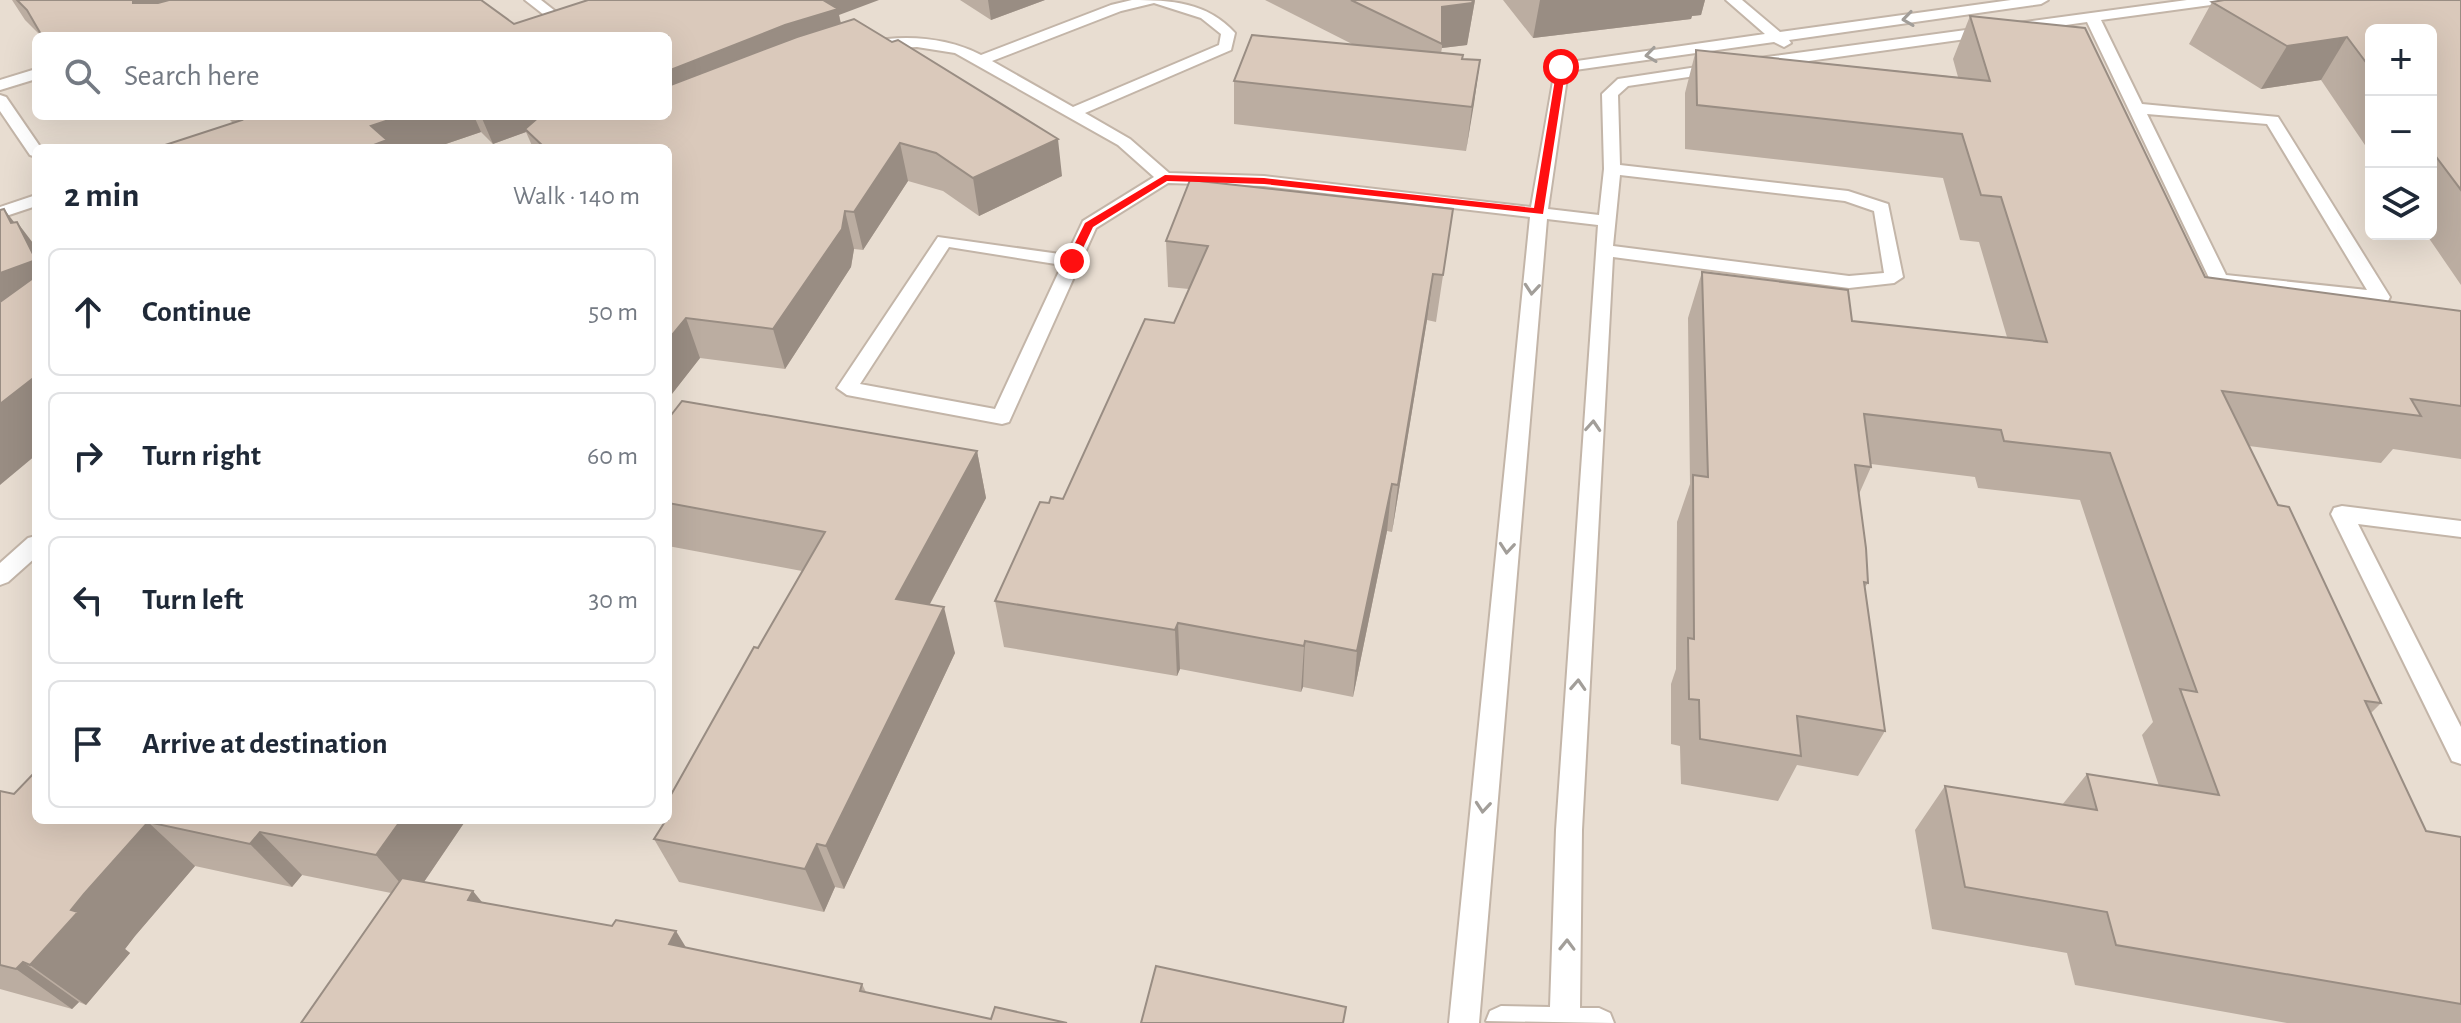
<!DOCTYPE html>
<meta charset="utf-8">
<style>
:root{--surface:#fff;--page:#f6f6f7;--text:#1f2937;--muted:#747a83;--line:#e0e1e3}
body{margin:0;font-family:"Alegreya Sans",sans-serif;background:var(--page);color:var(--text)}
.controls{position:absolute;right:24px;top:24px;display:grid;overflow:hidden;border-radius:12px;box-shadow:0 8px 32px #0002}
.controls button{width:72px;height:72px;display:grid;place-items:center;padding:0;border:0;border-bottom:2px solid var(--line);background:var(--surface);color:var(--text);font:40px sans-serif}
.stop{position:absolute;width:24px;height:24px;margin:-18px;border:6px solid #ff0f10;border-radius:50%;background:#fff}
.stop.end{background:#ff0f10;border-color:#fff;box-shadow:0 2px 8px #0008}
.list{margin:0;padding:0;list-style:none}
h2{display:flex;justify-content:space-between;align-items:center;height:104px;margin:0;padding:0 32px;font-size:34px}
h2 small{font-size:26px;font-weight:400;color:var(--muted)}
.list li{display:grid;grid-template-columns:52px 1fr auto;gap:24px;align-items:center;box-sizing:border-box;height:128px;margin:0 16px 16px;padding:0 16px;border:2px solid var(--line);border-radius:12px}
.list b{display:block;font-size:30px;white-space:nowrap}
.list em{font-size:26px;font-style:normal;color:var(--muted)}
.icon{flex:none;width:44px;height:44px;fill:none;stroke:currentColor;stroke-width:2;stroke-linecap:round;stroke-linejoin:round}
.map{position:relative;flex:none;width:2461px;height:1023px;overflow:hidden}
.search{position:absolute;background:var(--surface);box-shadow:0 8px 32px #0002;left:32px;top:32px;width:640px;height:88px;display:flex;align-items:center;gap:20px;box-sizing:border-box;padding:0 28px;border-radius:12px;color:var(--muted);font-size:30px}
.panel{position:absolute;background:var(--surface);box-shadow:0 8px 32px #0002;left:32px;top:144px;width:640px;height:680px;border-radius:12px}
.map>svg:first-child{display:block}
.residential{fill:#e8ddd1;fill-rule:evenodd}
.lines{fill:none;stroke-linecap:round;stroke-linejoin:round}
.lane-casing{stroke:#c3b5a8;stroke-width:4}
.lane{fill:#fff;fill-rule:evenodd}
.wall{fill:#bbada1}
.shaded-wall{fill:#998d83}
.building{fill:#dac9bb;stroke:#998d83;stroke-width:2}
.oneway{stroke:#a29e99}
.route{fill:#ff0f10}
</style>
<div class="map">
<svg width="2461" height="1023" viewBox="0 0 2461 1023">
<rect width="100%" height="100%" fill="#f4ece3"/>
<path class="residential" d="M0,0H2461V1023H0ZM2371,30H2431V234H2371ZM36,36H668V116H36ZM36,148H668V820H36Z"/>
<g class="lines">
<defs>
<path id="lane" d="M525,0H541L569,22L562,26L557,25Z
M1132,0C1171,0 1207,2 1235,33L1231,50L1085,113L1130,139L1169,173L1264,176L1531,207L1556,64L1765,34L1726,0H1742L1780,32L2011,0H2048L2041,4L1789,40L1791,43L1784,47L1774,42L1568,71L1548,209L1599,215L1604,169L1602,94L1618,79L1717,64L1722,66V72L1628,86L1618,95L1620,165L1848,191L1888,204L1903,277L1894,283L1849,288L1613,257L1582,830L1580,1008H1599L1610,1013L1614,1023L1486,1021L1490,1011L1501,1006L1550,1007L1556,830L1598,225L1547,219L1479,1023H1449L1530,217L1264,186L1168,183L1096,228L1009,422L1002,424L847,395L837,388L938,237L1067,255L1083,221L1154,177L1118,145L955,53L917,47L874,49L869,48V42C905,34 949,38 981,55L1111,5ZM1154,3L1201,18L1221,34L1219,45L1073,107L992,61L1121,11ZM1620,175L1845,201L1874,211L1884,273L1849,276L1613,246ZM949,247L1062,265L995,409L860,384Z
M2187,0H2225L2218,4L2101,20L2142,104L2278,117L2390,297L2388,301L2212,284L2087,22L1759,68L1751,63L1759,58ZM2147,114L2267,124L2367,290L2226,275Z
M36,69V79L0,90V80Z
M0,95L6,97L41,148H36V157L30,155L0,111Z
M36,195V206L0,218V207Z
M2342,506L2461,521V537L2358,524L2461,727V764L2452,761L2331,514L2334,508Z
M36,536V557L8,582L0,585V563L28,538Z"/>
</defs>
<use href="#lane" class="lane-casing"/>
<use href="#lane" class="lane"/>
</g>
<path class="wall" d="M12,0H481L514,24L839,15L841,23L1062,176L979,216L943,191L908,181L863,250L854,249L851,267L785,369L700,358L668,399V148H533L526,132L493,144L481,132L434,148H156L233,123L226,116H668V36H41L25,20Z
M960,0H1045L991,20Z
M1265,0H1475L1467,45L1442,48L1441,53L1462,59L1480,60L1466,151L1234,124V81L1354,45Z
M1503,0H1705L1701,15L1692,16L1691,19L1533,38Z
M2461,0V285L2426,234H2431V30H2371V154L2321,80L2261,89L2189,44L2212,2Z
M1970,16L2205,277L2461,311V459L2393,449L2381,463L2249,446L2278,505L2381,703L2371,713L2426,831L2461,837V1023H2287L2075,985L2067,953L1932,929L1915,830L1945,786L2062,805L2087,774L2159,786L2142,735L2153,722L2080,500L1978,488L1975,477L1871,464V467L1859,494L1868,583L1865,587L1885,731L1858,776L1797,765L1778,801L1681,784L1680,746L1671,744V684L1676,669L1677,522L1690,484L1688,318L1702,272L1852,321L2007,337L1979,242L1960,240L1943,178L1685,149V93L1696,50L1958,77L1953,59Z
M1453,209L1436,322L1427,320L1392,532L1387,531L1353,697L1303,687L1301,692L1180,669L1177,676L1004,647L995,601L1049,503L1063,499L1174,323L1189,289L1168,287L1166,241Z
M668,419L977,451L986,498L930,604L955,653L844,889L835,887L824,912L679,882L654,839L664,823L662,820H668L758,648L802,571L668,546Z
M0,791L14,794L466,820L424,882L482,902L686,948L862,984L866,992L991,1019L1067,1023H301L391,893L302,875L292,887L195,866L135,936L125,949L130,953L86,1005L79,1002L72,1009L0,989Z"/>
<path class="shaded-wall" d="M133,0H258L155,33L133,3Z
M807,0H879L839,15L845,45L668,113V71Z
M988,0H1045L991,20Z
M1475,0L1467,45L1442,48V7Z
M1540,0H1705L1701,15L1692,16L1691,19L1533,38Z
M2347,37L2321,80L2261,89L2287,46Z
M1480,60L1474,104L1466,151L1472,107Z
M401,116H474L481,132L434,148H366L371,126Z
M481,116H567L525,129L526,132L493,144Z
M1058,139L1062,176L979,216L973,178Z
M900,143L908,181L863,250L854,212Z
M4,209L24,235L17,222L36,247V260L11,223Z
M845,211L854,249L851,267L785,369L773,329Z
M36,260V301L0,314V273Z
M1433,274L1427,320L1392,532L1398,485Z
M686,318L700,358L668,399V340Z
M36,376V455L0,485V404Z
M977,451L986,498L908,645L896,599Z
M1392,484L1387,531L1353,697L1357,651Z
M944,607L955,653L844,889L826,846Z
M1178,623L1180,669L1177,676L1175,630Z
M1305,641L1303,687L1301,692L1304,646Z
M401,820H466L413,898L376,855Z
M148,822L195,866L135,936L125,949L130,953L86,1005L30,965L84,894Z
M260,832L302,875L292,887L250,844Z
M817,844L835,887L824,912L805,869Z
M473,891L507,933L468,900Z
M676,931L701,972L669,944Z
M23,962L79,1002L72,1009L16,969Z"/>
<path class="building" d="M17,0H133V3H158L169,0H481L514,24L588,0H823L838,9L785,25L668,71V36H42L27,10Z
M1351,0H1473L1472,3L1442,7V44Z
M2224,0H2461V190L2431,150V30H2371V69L2347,37L2287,46L2212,2Z
M1970,16L2085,28L2205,277L2461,311V406L2411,399L2421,416L2222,391L2278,505L2289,507L2381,703L2365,701L2426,831L2461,837V1004L2116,945L2107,912L1965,887L1945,786L2097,810L2087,774L2219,795L2180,689L2197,692L2110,453L2004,441L2001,430L1864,414L1871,467L1855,465L1866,548L1868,583L1864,582L1885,731L1797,716L1801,756L1700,739L1699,700L1689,699L1688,638L1694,639L1693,475L1708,477L1702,272L1848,290L1852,321L2047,342L2001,197L1981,195L1962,134L1697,105L1696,50L1990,81Z
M854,19L892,42L898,40L1058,139L973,178L936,153L900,143L854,212L845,211L842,229L773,329L686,318L668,340V148H545L525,129L540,116H668V86L797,37Z
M1252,35L1463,55L1462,59L1480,60L1472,107L1234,81Z
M239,116H401L371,126L387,140L366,148H156L242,120Z
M1190,180L1453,209L1443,275L1433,274L1398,485L1392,484L1357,651L1305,641L1304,646L1178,623L1175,630L995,601L1040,502L1049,503L1051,497L1063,499L1145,319L1174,323L1208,246L1166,241Z
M4,209L11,223L17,222L36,260L0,273V210Z
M36,276V376L0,404V302Z
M682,401L977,451L896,599L944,607L826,846L817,844L805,869L654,839L666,820H668V800L754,647L758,648L825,532L668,503V419Z
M36,771V820H401L376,855L260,832L250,844L148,822L84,894L71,910L78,912L30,965L23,962L16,969L0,965V791L14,794Z
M402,878L473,891L468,900L612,926L616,920L676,931L669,944L862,984L860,991L991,1019L995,1007L1067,1023H301Z
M1156,966L1346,1007L1343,1023H1141Z"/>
<defs><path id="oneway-chevron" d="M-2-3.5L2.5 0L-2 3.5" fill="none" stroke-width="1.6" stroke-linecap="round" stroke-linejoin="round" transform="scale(2)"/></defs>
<g class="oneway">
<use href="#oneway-chevron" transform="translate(1908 19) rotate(172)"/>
<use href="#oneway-chevron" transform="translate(1651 55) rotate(172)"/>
<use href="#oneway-chevron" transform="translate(1532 289) rotate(95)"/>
<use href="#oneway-chevron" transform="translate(1593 426) rotate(-86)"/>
<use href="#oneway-chevron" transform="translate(1507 548) rotate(95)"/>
<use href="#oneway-chevron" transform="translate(1578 685) rotate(-87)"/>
<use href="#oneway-chevron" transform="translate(1483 807) rotate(95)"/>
<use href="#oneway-chevron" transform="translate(1567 945) rotate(-89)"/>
</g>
<path class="route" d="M1561,65L1566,67L1543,214L1264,184L1167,181L1093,227L1076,263L1066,261L1085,223L1165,175L1264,178L1534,208L1557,67Z"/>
</svg>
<div class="controls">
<button>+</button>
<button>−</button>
<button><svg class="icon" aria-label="layers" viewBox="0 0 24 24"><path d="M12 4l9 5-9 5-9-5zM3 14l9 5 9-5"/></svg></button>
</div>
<div class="stop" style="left:1561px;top:67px"></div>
<div class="stop end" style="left:1072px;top:261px"></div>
<div class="search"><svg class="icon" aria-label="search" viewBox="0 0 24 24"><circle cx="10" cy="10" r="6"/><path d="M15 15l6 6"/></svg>Search here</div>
<section class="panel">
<h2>2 min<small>Walk · 140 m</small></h2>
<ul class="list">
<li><svg class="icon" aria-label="ahead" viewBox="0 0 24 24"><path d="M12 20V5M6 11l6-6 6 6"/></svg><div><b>Continue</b></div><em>50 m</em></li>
<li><svg class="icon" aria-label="right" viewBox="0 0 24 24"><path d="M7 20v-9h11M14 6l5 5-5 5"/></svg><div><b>Turn right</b></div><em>60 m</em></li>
<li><svg class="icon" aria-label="left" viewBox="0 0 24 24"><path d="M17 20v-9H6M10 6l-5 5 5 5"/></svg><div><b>Turn left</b></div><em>30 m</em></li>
<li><svg class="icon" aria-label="arrive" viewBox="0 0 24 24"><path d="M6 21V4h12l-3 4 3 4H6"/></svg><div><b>Arrive at destination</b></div></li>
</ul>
</section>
</div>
